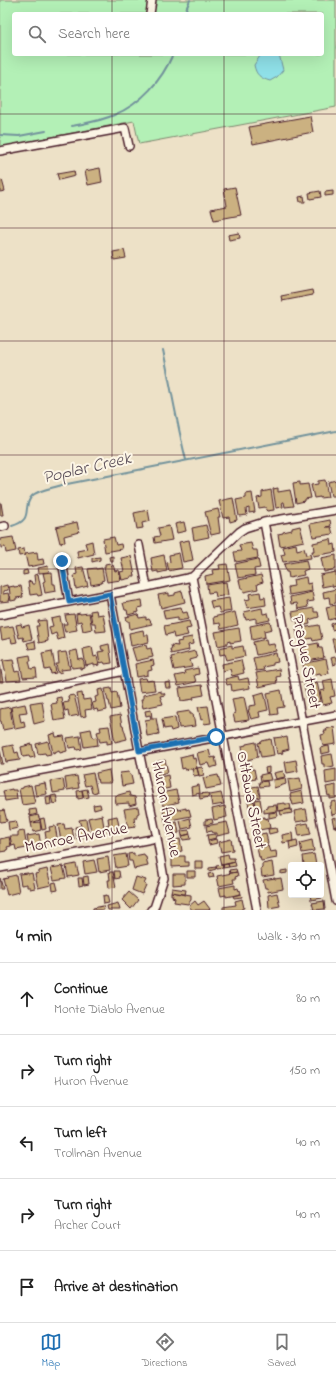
<!DOCTYPE html>
<meta charset="utf-8">
<style>
:root{--surface:#fff;--page:#f2f2f2;--text:#222;--muted:#767676;--line:#e0e0e0;--accent:#1f6fb2}
body{margin:0;font-family:"Indie Flower",sans-serif;background:var(--page);color:var(--text)}
.controls{position:absolute;right:12px;bottom:12px;display:grid;overflow:hidden;border-radius:4px;box-shadow:0 4px 16px #0002}
.controls button{width:36px;height:36px;display:grid;place-items:center;padding:0;border:0;border-bottom:1px solid var(--line);background:var(--surface);color:var(--text);font:20px sans-serif}
.stop{position:absolute;width:12px;height:12px;margin:-9px;border:3px solid #1f6fb2;border-radius:50%;background:#fff}
.stop.end{background:#1f6fb2;border-color:#fff;box-shadow:0 1px 4px #0008}
.list{margin:0;padding:0;list-style:none}
h2{display:flex;justify-content:space-between;align-items:center;height:52px;margin:0;padding:0 16px;font-size:17px}
h2 small{font-size:13px;font-weight:400;color:var(--muted)}
.list li{display:grid;grid-template-columns:26px 1fr auto;gap:12px;align-items:center;box-sizing:border-box;height:72px;padding:0 16px;border-top:1px solid var(--line)}
.list b{display:block;font-size:15px;white-space:nowrap}
.list p{margin:0;font-size:13px;white-space:nowrap;color:var(--muted)}
.list em{font-size:13px;font-style:normal;color:var(--muted)}
.icon{flex:none;width:22px;height:22px;fill:none;stroke:currentColor;stroke-width:2;stroke-linecap:round;stroke-linejoin:round}
.map{position:relative;flex:none;width:336px;height:910px;overflow:hidden}
.search{position:absolute;background:var(--surface);box-shadow:0 4px 16px #0002;left:12px;right:12px;top:12px;height:44px;display:flex;align-items:center;gap:10px;box-sizing:border-box;padding:0 14px;border-radius:4px;color:var(--muted);font-size:15px}
.sheet{height:412px;background:var(--surface)}
nav{display:flex;justify-content:space-around;align-items:center;box-sizing:border-box;height:56px;border-top:1px solid var(--line);background:var(--surface);font-size:11px;color:var(--muted)}
nav a{display:grid;justify-items:center;gap:2px}
nav .on{color:var(--accent)}
.map>svg:first-child{display:block}
.green{fill:#b3f0b6;stroke:#7e8870;fill-rule:evenodd}
.water{fill:#8fe0e8;stroke:#73939c}
.lines{fill:none;stroke-linecap:round;stroke-linejoin:round}
.stream{stroke:#73939c;stroke-width:2}
.building{fill:#cbb181;stroke:#4a1f2b}
.minor-casing{stroke:#4a1f2b;stroke-width:10}
.minor{stroke:#fcf5e5;stroke-width:7}
.route{stroke:#1f6fb2;stroke-width:5}
.grid{fill:none;stroke:#4a1f2b;stroke-width:1;stroke-opacity:0.55}
.labels{text-anchor:middle;dominant-baseline:central;stroke-width:4;stroke-linejoin:round;paint-order:stroke}
.street-label{font-size:17px;fill:#4a1f2b;stroke:#fcf5e5}
.water-label{font-size:18px;font-style:italic;fill:#5b4f5a;stroke:#fcf5e5}
</style>
<div class="map">
<svg width="336" height="910" viewBox="0 0 336 910">
<rect width="100%" height="100%" fill="#ede1c7"/>
<filter id="ink" filterUnits="userSpaceOnUse"><feTurbulence type="fractalNoise" baseFrequency=".025" numOctaves="2"/><feDisplacementMap in="SourceGraphic" scale="8" xChannelSelector="R" yChannelSelector="G"/><feConvolveMatrix kernelMatrix="1 2 1 2 8 2 1 2 1" color-interpolation-filters="sRGB"/></filter>
<g filter="url(#ink)">
<path class="green" d="M0,0H336V107L139,144L134,121L0,147ZM14,14H322V54H14Z"/>
<path class="water" d="M260,54H279L283,70L277,77L270,81C260,78 256,75 254,65L260,56Z"/>
<g class="lines">
<path class="stream" d="M184,14L190,0
M72,126C86,123 101,121 114,115C141,104 162,80 173,54
M0,135L19,136L46,131
M163,350C171,387 177,424 186,460
M12,526C35,519 21,508 32,496C39,489 54,488 62,485L336,431"/>
</g>
<path class="building" d="M310,116L313,132L253,144L249,127Z
M100,168L102,182L88,185L85,171Z
M74,171L75,176L59,180L57,174Z
M2,180L5,191L0,192V181Z
M235,187L241,215L214,220L211,209L227,206L224,189Z
M320,191L321,197L310,199L309,193Z
M333,191V195L325,196V192Z
M304,196L305,202H300L299,197Z
M239,233L240,238L229,240L228,235Z
M124,250L126,258L114,260L113,252Z
M312,290L313,295L282,301L281,296Z
M325,480L328,497L320,498V497L314,498L311,485L318,484V481Z
M336,480V496H331L328,482Z
M300,482V485L308,484L311,498L305,499V501L296,503L293,483Z
M278,488V492L290,490L294,506L285,507L284,502H282L283,507L276,508L273,489Z
M271,490L274,510L267,511L266,510L265,507L259,508L257,498L262,497V492Z
M252,493L255,512L249,513V508L246,509L247,515L239,516L236,500L246,498V494Z
M233,498L237,520L230,522L229,517L223,518L219,501Z
M0,503H1L3,515H0Z
M218,509L220,517H218L220,533L211,535L205,512Z
M148,510L150,521L142,523L143,528L137,529L134,513Z
M330,520L331,526L326,527H331L333,534L313,537L310,524Z
M77,522L79,532L64,536L65,542L60,543L56,527Z
M184,522L186,531L177,533L175,524Z
M206,525L209,537L194,540L192,528Z
M169,526L172,540L155,543L154,537L160,536L158,528Z
M300,526L304,541L280,546L278,534L283,533V532L292,530V528Z
M13,537L16,551L6,553L5,547L1,548L0,539Z
M114,537L116,545L121,544L122,549L105,552L103,539Z
M331,539L332,545L335,544L336,552L313,556L312,551H314L313,543Z
M189,540L193,560L183,562L179,542Z
M92,541L94,554L78,558L77,551L87,549L85,543Z
M251,543L253,550H257L258,558L236,562L234,552L241,551L239,545Z
M296,544L297,550L304,548L306,555L310,554L311,558L283,562L281,555L285,554L283,547Z
M24,549L25,555L19,556L18,550Z
M37,552L38,560L43,559L44,564L28,567L25,554Z
M179,553L182,568L169,571L167,563L170,562L169,555Z
M164,555L167,571L158,573V571L153,572L151,558Z
M336,555V569L324,572L321,558Z
M113,556V561H110L109,557Z
M131,556L135,576H131V578L122,580L120,572L124,571L121,558Z
M100,557V560L92,562V558Z
M258,559L260,568L254,569L255,575L238,578L235,564Z
M306,560L308,569L303,571L304,575L289,578L288,572H286L284,564Z
M110,563L111,566L113,565L115,571L119,570L121,580L107,582L104,567H105V564Z
M227,564L230,580L206,584L205,576L213,574L212,570L220,569L219,565Z
M48,566L49,572L39,573L38,568Z
M83,567L88,586L76,589L74,575L77,574L76,568Z
M96,568V569L102,568L104,580L101,581L102,583L91,585L88,569Z
M27,570L28,574L23,575V571Z
M52,572L53,584H55L56,591L45,593L43,582L45,581L43,573Z
M336,572V586L333,587L332,585L322,587L320,575Z
M38,574L42,595L38,596L37,594L30,595L28,582L31,581L32,584H35L34,575Z
M261,575L263,582L257,584L258,589L244,592L243,588H241L239,580Z
M306,577L307,584L311,583L312,591L289,595L288,587L294,586L293,580Z
M226,582L228,595L216,597L215,592L208,593L207,585Z
M7,585L8,590L3,591V594L8,593L10,601L0,602V587Z
M14,586V587L21,586L23,597L16,598V600L11,601L9,587Z
M336,589V603L330,604L329,597L324,598L323,592Z
M182,591L185,602L161,608L158,595L169,593V596L175,595V593Z
M260,592L261,598L265,597L266,605L247,608L245,600L250,599L249,594Z
M312,592L314,601L307,602L308,607L298,609L297,603L291,604L290,597Z
M229,598L231,611L220,613L218,607L212,608L210,601Z
M142,600L143,607L138,608L139,612L128,615L127,610H125L123,603Z
M336,605V618L329,620L326,607Z
M181,607L183,613L187,612L189,619L178,621V617L165,619L163,610Z
M262,608L263,614L268,613L270,620L256,623V618L246,620L244,612Z
M314,608V612H318L319,617L309,620L310,624L298,627L297,619L294,620L292,612Z
M96,610L97,615L103,614L106,631L96,632L95,623H92L90,611Z
M235,612L238,625L221,629L220,623L214,624L213,617Z
M80,613V614L89,613L92,629L83,631L81,621L77,622L76,614Z
M74,614L77,630L65,632L63,624H67L65,615Z
M138,614L139,618L146,617V620L149,619L152,624L130,629L129,621H127L126,617Z
M60,617L64,638L58,640L56,633L51,635L49,627L53,626L51,619Z
M46,620L48,641L39,643L36,626H39L38,621Z
M189,621L191,628L186,629L188,635L174,638L173,633L166,635L164,626Z
M270,622L272,629L264,631L265,637L252,640L250,626Z
M336,622V634L335,629L332,630L331,624Z
M21,624L22,627L29,625L32,639L24,641L23,637L19,638L16,625Z
M319,625L322,639L313,641L312,638L303,640V638L298,639L296,629Z
M13,626L17,642L12,643L11,638L2,640L0,628Z
M239,628L241,641L230,643V641L227,642V644L218,646L215,632Z
M143,630L144,635H148L149,642L131,646L129,633Z
M192,637L193,644L188,645L189,650L171,654L170,649H172L171,645L178,646L177,642L182,641L181,639Z
M266,639L267,645L274,644L276,651L256,655L253,642Z
M332,639H336V652H335Z
M35,641L36,648L29,649L27,643Z
M318,643L319,648H322L324,658L302,662L301,655L304,654L303,646Z
M109,644L112,663L105,664L104,662L100,663L98,652L104,651V650H102L101,646Z
M146,645L147,649L151,648L153,657L136,661L132,648Z
M232,645V648L243,646L245,656L227,660L225,654L220,655L219,648Z
M92,647L94,657L97,656L99,665L94,666V664L86,666L83,649Z
M77,650L79,660L83,659L85,668L80,669V667L72,668L69,652Z
M52,651L56,673L51,674L50,669L45,670L42,653Z
M195,651L197,658L190,660L192,667L174,670L171,657Z
M66,652L70,669L61,670L62,672L58,673L56,664H59L58,653Z
M276,653L278,662L273,663V665L263,667L264,670L256,671L253,658Z
M30,655L31,661H29L31,669L36,668L37,677L23,678L19,657Z
M335,657H336V664L333,665L331,658Z
M14,659L15,664H13L15,672L19,671L21,680L7,681L3,660Z
M326,659L329,673L321,675L320,673L311,675L310,673L305,674L303,664Z
M153,660L154,665L151,666L152,670L148,671V675L137,677L135,664Z
M241,660L244,673L232,676L230,669L223,671L222,664Z
M0,665L3,682H0Z
M198,668L199,674L194,675L196,682L178,686L175,676L185,674L184,671Z
M279,669L280,676L276,677L277,683L259,687L256,673Z
M238,676L239,680L248,678L250,688L232,691L231,684L227,685L225,679Z
M146,678L147,681L153,680L155,690L140,692L138,679Z
M332,679L335,696L330,697L332,703L323,705L320,691L325,690L323,681Z
M170,682L171,688H166L165,683Z
M317,682L321,701L308,704L304,685Z
M202,685L204,695L193,697L194,699L181,701L179,688Z
M111,688L112,693L117,692L120,708L111,710L109,701H108L105,689Z
M103,689L107,710L98,712L97,709L94,710L92,703L96,702L95,697L99,696L98,690Z
M281,690L284,707L277,708L278,714L271,715L267,693Z
M161,691V693H164L165,695L160,696L163,704L143,708L141,699H143V695Z
M264,692L268,710L259,712L260,717L251,719L248,710H249V706L256,705L254,695Z
M82,693L83,700L90,699L92,709L85,710L86,716L81,717L77,694Z
M74,695L79,715L69,717L68,710L65,711L63,703L69,702L68,696Z
M61,697L65,719L54,721L51,704L57,703L56,698Z
M244,697L249,720L235,722L233,714L235,713L232,699Z
M42,701L45,721L34,724L30,703Z
M25,704L27,712L19,713L21,722L24,721L25,727L15,729L11,707Z
M208,706L211,723L204,724L203,719L201,720L198,707Z
M10,707L13,728L3,730L1,721H0V709Z
M151,710L152,718H156L159,734L147,736L145,720L151,719L150,715L146,716L145,711Z
M190,711V714H193L195,726L179,728L177,713Z
M120,715L122,726H123L127,739L115,742L110,717Z
M175,717L177,729L171,731L170,728L164,729L162,719Z
M109,726L112,743L107,744V741L100,742L97,732L101,731L100,727Z
M334,727L336,744L323,746L321,735L325,734L324,731H327L326,729Z
M91,729L93,738L97,737L98,745L84,747L81,731Z
M55,733L56,737L64,736L67,751L60,753L59,750L53,753L49,735Z
M80,736L82,749L77,750L76,747L69,748L67,738Z
M282,737L283,738L287,737L289,749L282,751L283,753L277,754L274,738Z
M271,739L274,755L261,757L258,743L262,742V741Z
M48,741L51,754L46,755L45,753L38,754L36,744Z
M256,742L258,757L244,761L242,746L246,745V744Z
M32,744L35,757L30,758L29,756L23,757L21,747Z
M13,745L15,753L18,752L20,760L6,762L3,747Z
M328,746H329L330,752L321,754L320,748Z
M0,750L3,764H0Z
M209,750L211,758L215,757L217,766L210,768L208,763L200,765L197,753Z
M192,754L193,759L195,758L197,768L185,770V768L182,769L180,757Z
M332,754L334,766L324,768V764H322L321,756Z
M165,760L168,772L156,775L154,766L156,765L155,762Z
M296,760L298,771L287,773L285,762Z
M250,761L251,767L242,769L241,763Z
M202,767L204,775L199,776L197,768Z
M269,767V772L266,773L265,768Z
M197,768L199,775L194,776L192,769Z
M254,769L256,779L244,781L242,771Z
M336,769V782L326,784L325,771Z
M109,770L111,783H98L96,773Z
M283,771L285,777L276,779L274,773Z
M129,772L130,775H131L133,784L122,786L120,773Z
M93,773L97,792L92,793L90,785L85,786L82,775Z
M269,773L271,780L261,781L260,775Z
M168,775L170,788L161,790L160,786H158L156,778Z
M218,775L221,786L206,789L203,778Z
M77,776L79,788L67,790L65,778Z
M285,778L286,784L274,788L273,780Z
M300,778L302,789L290,792L288,780Z
M63,779L65,791L53,793L51,781Z
M267,781L268,786L260,787L259,782Z
M45,783L47,794L36,796L34,785Z
M31,785L35,803L22,805L19,789L23,788V787Z
M199,785L200,793L192,795L191,787Z
M336,785V798L330,799V795L328,796L326,787Z
M258,786L260,797L248,800L246,788Z
M12,789V790H16L17,799L5,801L3,791Z
M87,789L89,797L84,798L82,790Z
M82,790L83,798L78,799L77,791Z
M176,790L179,802L163,806L161,793Z
M302,791L304,803L293,805L290,794Z
M129,792L130,796L135,797L136,804L129,806V803L116,804L115,796Z
M208,793L209,797L200,799L199,794Z
M221,793L224,804L212,806L210,795Z
M56,795L58,803L53,804L51,796Z
M50,796L51,804L47,805L46,797Z
M260,799L262,811L257,812L255,800Z
M254,801L256,811L250,812L248,802Z
M336,801V814L332,815L330,806H331V802Z
M285,803V804H290L291,809L278,811L277,804Z
M100,804L101,808L94,810L93,805Z
M276,805L277,811L264,813V809L267,808V806Z
M225,806L227,817L214,820L212,809Z
M138,807L139,813L137,814V817H134L135,827L128,828L124,809Z
M177,808L178,810L186,808V810L189,809L191,816L165,821L163,811Z
M36,809L37,814L30,816L29,810Z
M291,809L292,813L281,815L280,811Z
M306,809L308,820L296,822L294,811Z
M4,810L7,821L0,822V811Z
M277,812L278,816L269,818V813Z
M38,815L40,820L31,823L30,817Z
M102,815L105,833L96,835V833L92,834L88,818Z
M117,816L119,826H116L115,831L108,832L106,825H109L108,818Z
M265,817V819L268,818L270,828L254,831L251,819Z
M336,817V828V826L334,827L332,818Z
M44,818L46,829L42,830L40,819Z
M190,818L192,827L182,829L180,821Z
M86,819L89,836L77,839L75,827L81,826L79,820Z
M212,819L213,823L205,825V820Z
M16,821L18,828L9,830L8,822Z
M40,822L41,830L33,832L31,823Z
M177,822L179,833L168,835L166,824Z
M227,822L230,833L217,836V833H213L212,831L207,832L206,826Z
M308,823L311,834L299,836L297,825Z
M64,824L65,829L72,828L74,839L65,841L64,839L61,840L58,825Z
M55,826L58,842L47,844L45,832L50,831L49,827Z
M276,828L277,832L269,834L268,829Z
M189,830L190,834L182,836L181,831Z
M24,831L27,848L16,850L15,845L12,846L10,836H18V832Z
M266,833L268,844L257,846L255,835Z
M292,833L293,841L283,843L282,835Z
M39,834L41,846L29,848L27,836Z
M190,834L191,839L183,840L182,836Z
M215,834L216,838L208,840L207,835Z
M9,837L11,846L7,847L8,849L6,850V851L0,852V839Z
M180,839L182,851L171,853L169,841Z
M216,839L217,843L209,845L208,841Z
M231,839L233,850L221,852L219,842Z
M297,840L298,847L290,849L289,842Z
M312,840L314,851L302,853L300,843Z
M268,846L270,852L276,851L277,858L261,861L260,857H259L257,848Z
M134,853V856L144,854L145,857H146L148,866L134,869L132,861H129L128,854Z
M126,854L128,866L116,868L114,856Z
M228,854L229,858H234L235,862L221,865L219,856Z
M314,854L316,865H304L303,856Z
M172,856H185V862H189V866L172,867Z
M108,857L110,870L99,872L97,859Z
M94,860L97,872L85,874L83,862Z
M195,861H203V869H195Z
M235,862L236,866L229,867L228,864Z
M272,862L274,875L262,877L261,869L262,868V864Z
M76,864L79,875L68,877L66,866Z
M228,864L229,867L223,868V865Z
M223,865V868L217,869L216,866Z
M63,866L66,878L54,880L51,868Z
M216,867V869L209,871V868Z
M47,869L51,885L38,888L35,874L39,873V871Z
M236,869L237,872L230,873L229,870Z
M287,870V873L281,874V871Z
M114,871H119L120,878L115,879Z
M187,871H195V877H187Z
M109,872H113L116,887L109,888L108,880H110Z
M237,872L238,876L235,877L236,879H233L234,883L219,886L217,876Z
M28,873V874L32,873L35,888L30,889V887H27V884L21,885L19,874Z
M213,873L214,877L209,878L208,874Z
M173,874H185V884L173,885Z
M16,875L19,892L7,895L3,879L8,878L7,877Z
M88,876L89,884L84,885L83,877Z
M136,877L146,880L144,884L146,885L142,894L132,890Z
M0,878L3,889H0Z
M78,878H82L83,885L79,886Z
M275,878V879L281,878L283,889L268,892L267,888H265L263,880Z
M56,882L58,890L53,891L52,883Z
M235,885V889L238,888L239,891L240,890L241,894L226,897V895L221,896L219,888Z
M172,888L186,890L185,895L171,892Z
M321,891L322,898L311,900L310,895H321Z
M129,892L138,900L131,909L122,900Z
M171,892L191,895V900L188,904L174,902L175,898L172,897L173,895H171Z
M277,893L280,906L269,908L268,895Z
M241,894L242,897L234,898L233,896Z
M107,895L109,903L104,904L103,896Z
M242,899L244,908H242V910H223V907L236,905L235,901Z
M195,901L198,905L204,901L210,909L209,910H192L189,906Z
M324,901L325,909L314,910L312,903Z
M118,903L120,910H108L107,906Z
M103,906L104,910H93V908Z"/>
<g class="lines">
<defs>
<path id="minor" d="M150,14L152,0
M0,151L125,128L129,146
M264,522L336,901
M0,527L5,526
M139,545L147,587
M62,561L69,602
M192,577L257,910
M110,594L139,751L157,838L164,878L154,908L151,910
M0,615L147,587L192,577L239,532L245,528L264,522L336,510
M0,698L124,671
M0,778L336,715
M0,868L157,838"/>
</defs>
<use href="#minor" class="minor-casing"/>
<use href="#minor" class="minor"/>
</g>
</g>
<g class="lines" filter="url(#ink)">
<path class="route" d="M62,561L69,602L110,594L139,751L216,737"/>
</g>
<path class="grid" d="M112,0V14M224,0V14M112,54V910M224,54V910M0,114H336M0,228H336M0,341H336M0,455H336M0,569H336M0,682H336M0,796H336"/>
<g class="labels">
<g class="street-label">
<text transform="translate(306 662) rotate(79)">Prague Street</text>
<text transform="translate(251 800) rotate(79)">Ottawa Street</text>
<text transform="translate(166 809) rotate(79)">Huron Avenue</text>
<text transform="translate(76 838) rotate(-11)">Monroe Avenue</text>
</g>
<g class="water-label">
<text transform="translate(87 469) rotate(-13)">Poplar Creek</text>
</g>
</g>
</svg>
<div class="controls">
<button><svg class="icon" aria-label="locate" viewBox="0 0 24 24"><circle cx="12" cy="12" r="6"/><path d="M12 2v4M12 18v4M2 12h4M18 12h4"/></svg></button>
</div>
<div class="stop" style="left:216px;top:737px"></div>
<div class="stop end" style="left:62px;top:561px"></div>
<div class="search"><svg class="icon" aria-label="search" viewBox="0 0 24 24"><circle cx="10" cy="10" r="6"/><path d="M15 15l6 6"/></svg>Search here</div>
</div>
<section class="sheet">
<h2>4 min<small>Walk · 310 m</small></h2>
<ul class="list">
<li><svg class="icon" aria-label="ahead" viewBox="0 0 24 24"><path d="M12 20V5M6 11l6-6 6 6"/></svg><div><b>Continue</b><p>Monte Diablo Avenue</p></div><em>80 m</em></li>
<li><svg class="icon" aria-label="right" viewBox="0 0 24 24"><path d="M7 20v-9h11M14 6l5 5-5 5"/></svg><div><b>Turn right</b><p>Huron Avenue</p></div><em>150 m</em></li>
<li><svg class="icon" aria-label="left" viewBox="0 0 24 24"><path d="M17 20v-9H6M10 6l-5 5 5 5"/></svg><div><b>Turn left</b><p>Trollman Avenue</p></div><em>40 m</em></li>
<li><svg class="icon" aria-label="right" viewBox="0 0 24 24"><path d="M7 20v-9h11M14 6l5 5-5 5"/></svg><div><b>Turn right</b><p>Archer Court</p></div><em>40 m</em></li>
<li><svg class="icon" aria-label="arrive" viewBox="0 0 24 24"><path d="M6 21V4h12l-3 4 3 4H6"/></svg><div><b>Arrive at destination</b></div></li>
</ul>
</section>
<nav>
<a class="on"><svg class="icon" aria-label="map" viewBox="0 0 24 24"><path d="M3 6l6-2 6 2 6-2v14l-6 2-6-2-6 2zM9 4v14M15 6v14"/></svg>Map</a>
<a><svg class="icon" aria-label="directions" viewBox="0 0 24 24"><path d="M12 3l9 9-9 9-9-9zM9 14v-3h6M13 9l2 2-2 2"/></svg>Directions</a>
<a><svg class="icon" aria-label="saved" viewBox="0 0 24 24"><path d="M7 4h10v16l-5-4-5 4z"/></svg>Saved</a>
</nav>
